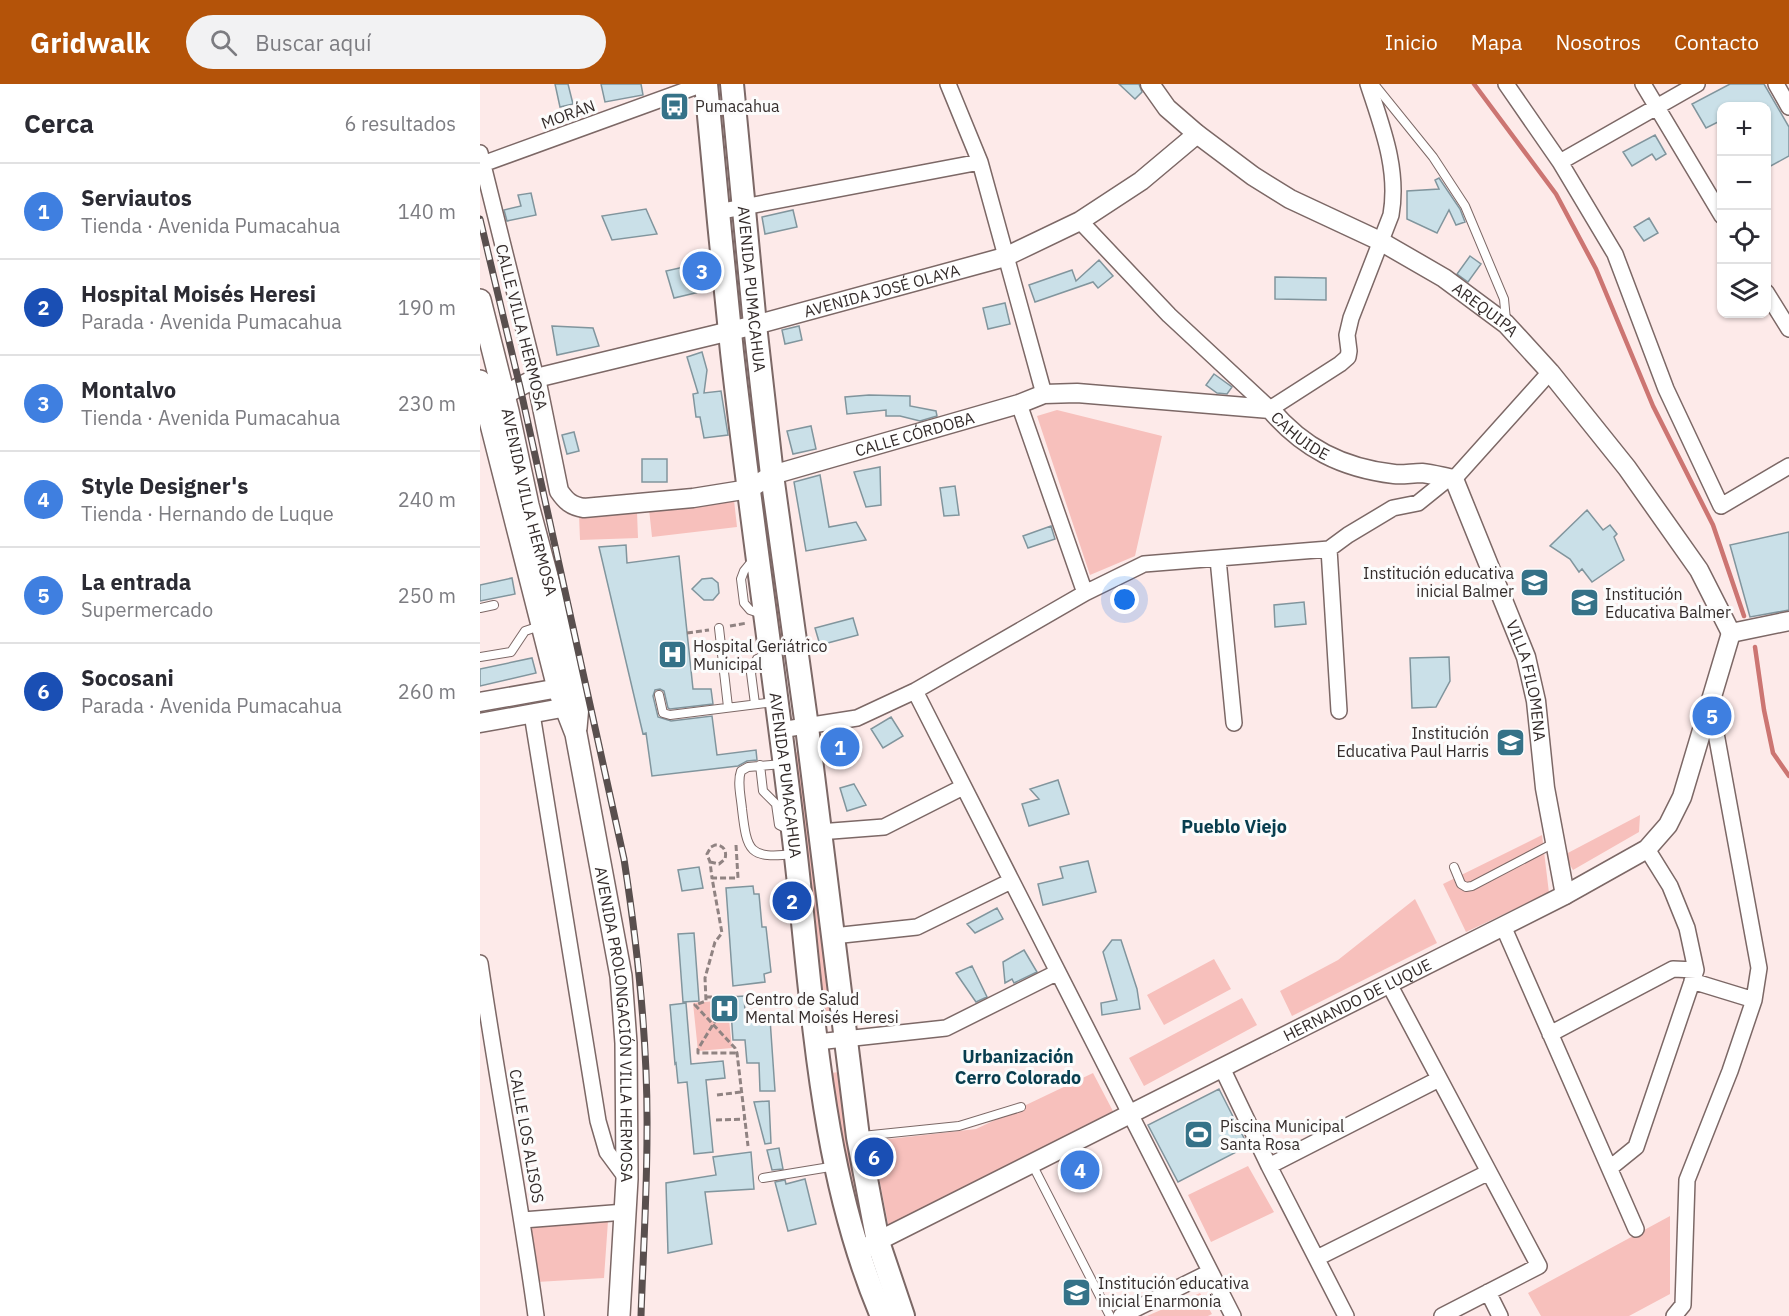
<!DOCTYPE html>
<html lang="es">
<meta charset="utf-8">
<style>
:root{--surface:#fff;--page:#f2f2f3;--text:#2b2b33;--muted:#7c7c81;--line:#e1e1e2;--accent:#b45309}
body{margin:0;font-family:"IBM Plex Sans",sans-serif;background:var(--page);color:var(--text)}
.controls{position:absolute;right:18px;top:18px;display:grid;overflow:hidden;border-radius:12px;box-shadow:0 2px 4px #0004}
.controls button{width:54px;height:54px;display:grid;place-items:center;padding:0;border:0;border-bottom:2px solid var(--line);background:var(--surface);color:var(--text);font:30px sans-serif}
.you{position:absolute;left:645px;top:516px;width:21px;height:21px;margin:-15px;border:4px solid #fff;border-radius:50%;background:#1a73e8;box-shadow:0 0 0 9px #1a73e833}
.badge{display:grid;place-items:center;width:39px;height:39px;border-radius:50%;background:var(--accent);color:#fff;font-size:20px;font-weight:700}
.pin{position:absolute;translate:-50% -50%;border:3px solid #fff;box-shadow:0 2px 6px #0006}
.list{margin:0;padding:0;list-style:none}
h2{display:flex;justify-content:space-between;align-items:center;height:78px;margin:0;padding:0 24px;font-size:26px}
h2 small{font-size:20px;font-weight:400;color:var(--muted)}
.list li{display:grid;grid-template-columns:39px 1fr auto;gap:18px;align-items:center;box-sizing:border-box;height:96px;padding:0 24px;border-top:2px solid var(--line)}
.list b{display:block;font-size:22px;white-space:nowrap}
.list p{margin:0;font-size:20px;white-space:nowrap;color:var(--muted)}
.list em{font-size:20px;font-style:normal;color:var(--muted)}
.icon{flex:none;width:33px;height:33px;fill:none;stroke:currentColor;stroke-width:2;stroke-linecap:round;stroke-linejoin:round}
.map{position:relative;flex:none;width:1309px;height:1232px;overflow:hidden}
header{display:flex;align-items:center;gap:36px;box-sizing:border-box;height:84px;padding:0 30px;background:var(--accent);color:#fff}
header strong{font-size:28px}
nav{display:flex;gap:33px;margin-inline-start:auto;font-size:21px}
.search{width:420px;height:54px;background:var(--page);display:flex;align-items:center;gap:15px;box-sizing:border-box;padding:0 21px;border-radius:33px;color:var(--muted);font-size:22px}
main{display:flex}
aside{flex:1;background:var(--surface)}
.map>svg:first-child{display:block}
.green{fill:#f7c0bc}
.lines{fill:none;stroke-linecap:round;stroke-linejoin:round}
.stream{stroke:#cc7572;stroke-width:4.5}
.building{fill:#cae0e8;stroke:#81959d;stroke-width:1.5}
.service-casing{stroke:#7c6866;stroke-width:10}
.minor-casing{stroke:#7c6866;stroke-width:18}
.tertiary-casing{stroke:#7c6866;stroke-width:21}
.secondary-casing{stroke:#7c6866;stroke-width:24}
.primary-casing{stroke:#7c6866;stroke-width:26}
.path{stroke:#908382;stroke-width:3;stroke-dasharray:6 3;stroke-linecap:butt}
.service{stroke:#fff;stroke-width:8}
.minor{stroke:#fff;stroke-width:15}
.tertiary{stroke:#fff;stroke-width:18}
.secondary{stroke:#fff;stroke-width:21}
.primary{stroke:#fff;stroke-width:22}
.rail-casing{stroke:#594f4e;stroke-width:7}
.rail{stroke:#fcfcfc;stroke-width:4.5;stroke-dasharray:14;stroke-linecap:butt}
.labels{text-anchor:middle;dominant-baseline:central;stroke-width:6;stroke-linejoin:round;paint-order:stroke}
.poi-label{font-size:16px;fill:#342c2b;stroke:#fcfcfc;text-anchor:start}
.street-label{font-size:16px;fill:#342c2b;stroke:#fcfcfc}
.neighbourhood-label{font-size:18px;font-weight:bold;fill:#083e4f;stroke:#fcfcfc}
</style>
<header>
<strong>Gridwalk</strong>
<div class="search"><svg class="icon" aria-label="search" viewBox="0 0 24 24"><circle cx="10" cy="10" r="6"/><path d="M15 15l6 6"/></svg>Buscar aquí</div>
<nav><a>Inicio</a><a>Mapa</a><a>Nosotros</a><a>Contacto</a></nav>
</header>
<main>
<aside>
<h2>Cerca<small>6 resultados</small></h2>
<ul class="list">
<li><span class="badge" style="background:#3f7fe0">1</span><div><b>Serviautos</b><p>Tienda · Avenida Pumacahua</p></div><em>140 m</em></li>
<li><span class="badge" style="background:#1a4fb4">2</span><div><b>Hospital Moisés Heresi</b><p>Parada · Avenida Pumacahua</p></div><em>190 m</em></li>
<li><span class="badge" style="background:#3f7fe0">3</span><div><b>Montalvo</b><p>Tienda · Avenida Pumacahua</p></div><em>230 m</em></li>
<li><span class="badge" style="background:#3f7fe0">4</span><div><b>Style Designer's</b><p>Tienda · Hernando de Luque</p></div><em>240 m</em></li>
<li><span class="badge" style="background:#3f7fe0">5</span><div><b>La entrada</b><p>Supermercado</p></div><em>250 m</em></li>
<li><span class="badge" style="background:#1a4fb4">6</span><div><b>Socosani</b><p>Parada · Avenida Pumacahua</p></div><em>260 m</em></li>
</ul>
</aside>
<div class="map">
<svg width="1309" height="1232" viewBox="0 0 1309 1232">
<rect width="100%" height="100%" fill="#fdeae9"/>
<path class="green" d="M577,326L682,352L655,472L610,491L557,332Z
M254,416L257,443L172,453L169,425Z
M286,423L305,562L304,565H301L281,424Z
M157,428L158,454L100,456L99,431Z
M319,668L352,939H345L312,669Z
M1160,731L1159,748L1093,786L1084,771Z
M1062,751L1069,809L986,848L963,800Z
M935,815L957,859L812,932L800,907L858,876Z
M734,875L751,905L684,941L667,911Z
M762,914L777,941L664,1002L649,974Z
M247,916L252,964L218,967L213,919Z
M359,988L384,1135L380,1136L371,1099L351,989Z
M613,989L635,1031L409,1145L392,1057L496,1045Z
M768,1082L794,1128L731,1158L708,1111Z
M1190,1132V1210L1149,1232H1061L1048,1209Z
M128,1137L124,1194L57,1198L45,1141Z
M720,1209L732,1230L728,1232H667Z"/>
<g class="lines">
<path class="stream" d="M994,0L1076,110L1116,185L1173,322L1233,441L1264,532
M1275,563L1284,626L1293,669L1309,692"/>
</g>
<path class="building" d="M75,0H88L93,20L80,23Z
M121,0H161L163,11L125,18Z
M639,0H659L662,8L655,15Z
M1250,0H1284L1309,43V72L1287,84V22H1242V36L1226,44L1212,20Z
M1175,51L1186,70L1176,76L1172,70L1152,82L1143,68Z
M959,94L980,125L985,138L976,141L969,126L957,149L927,135V107L959,105L955,96Z
M51,109L56,131L27,137L24,126L41,122L38,111Z
M166,125L177,150L132,156L122,132Z
M313,126L317,143L285,150L282,133Z
M1169,134L1178,149L1164,157L1154,143Z
M990,172L1001,180L988,198L977,190Z
M619,176L633,192L618,204L613,198L555,218L549,201L592,186L596,197Z
M226,178L228,206L194,214L186,187Z
M795,193L846,194V216L795,215Z
M525,219L530,240L508,245L503,224Z
M72,242L113,244L119,262L77,271Z
M319,242L322,256L305,260L302,246Z
M222,268L227,286L224,309L241,307L248,351L224,354L220,333H216L213,310L218,309L207,273Z
M734,290L752,303L747,310L737,309L726,301Z
M389,311L430,312V322L456,327L457,332L440,337L420,332H406V326L367,330L365,313Z
M331,342L336,365L313,370L307,347Z
M94,348L99,367L87,370L82,351Z
M162,375H187V398H162Z
M400,383L401,421L386,423L374,388Z
M340,391L349,443L376,438L386,456L326,467L314,398Z
M475,402L479,431L464,432L460,404Z
M1107,426L1123,446L1130,441L1137,450L1134,453L1144,476L1112,498L1102,485L1099,488L1090,475L1070,462Z
M571,442L575,455L548,464L543,452Z
M1309,448V526L1270,533L1250,461Z
M146,461L147,479L199,472L213,605H231L233,620L190,625L188,624L184,607L180,605L175,606L173,612L178,633L191,637L232,632L237,671L276,666L277,676L267,677L258,682L172,692L166,649L163,650L119,463Z
M32,494L35,510L0,517V501Z
M232,494L238,499L239,509L233,516H224L212,505L222,495Z
M824,518L826,540L795,543L794,521Z
M373,534L378,551L340,561L335,544Z
M969,573L970,597L956,623L932,624L930,574Z
M52,574L56,589L0,602V585Z
M411,633L423,652L403,664L391,645Z
M578,696L589,730L549,742L542,720L559,715L550,705Z
M374,700L386,721L367,727L360,704Z
M608,777L616,808L563,821L558,800L583,794L580,783Z
M219,783L223,804L202,807L198,786Z
M273,802L274,810H279L282,843H286L291,888L284,890L285,898L253,902L246,804Z
M517,824L523,835L495,849L487,840Z
M214,849L219,917L203,918L198,850Z
M632,856H641L657,905L660,925L622,931L621,919L637,916L623,868Z
M544,866L557,888L534,899L532,895L525,899L523,878Z
M492,882L507,913L496,918L476,889Z
M264,912L265,928L277,927V932H285L286,936L290,935L295,1007H280L279,979H267L265,956H253L250,913Z
M206,919L211,980L243,977L245,994L226,996L233,1068L214,1070L207,998L198,999L196,979L195,980L190,921Z
M739,1005L768,1062L698,1098L668,1041Z
M289,1017L291,1059L285,1060L274,1018Z
M299,1064L303,1085L292,1086L287,1066Z
M271,1068L274,1105L225,1108L232,1160L188,1169L186,1099L236,1091L233,1073Z
M325,1095L336,1140L308,1147L295,1098L305,1096L306,1100Z"/>
<g class="lines">
<defs>
<path id="service" d="M894,0L953,73L985,122L1024,215L1026,236
M273,476L264,487L261,495L264,519L270,526L282,530
M0,524L14,521
M239,544L248,623
M0,573L31,568L45,547L60,542
M179,611L183,629L190,631L294,618
M275,620L271,589L277,575L288,571
M303,680L268,683L261,687C257,698 261,713 262,725C267,768 269,775 314,770
M280,681L283,707L296,720L299,741L309,746
M974,783L981,800L986,803L992,802L1074,759
M382,1052L479,1042L541,1023
M552,1080L630,1232
M283,1094L356,1082"/>
<path id="minor" d="M468,0L500,78L564,310
M1026,0L1080,78L1135,170L1186,305L1241,422L1309,382
M1163,0L1242,132
M1296,0L1309,23
M0,69L56,294
M1080,78L1217,0
M0,81L223,0
M237,128L500,78
M600,137L689,231L790,325L860,280L868,273L869,267L867,251L871,234L911,131C919,85 902,43 888,0
M1286,208L1309,245
M539,320L605,509
M974,395L1070,288
M849,465L859,627
M738,475L754,639
M435,607L753,1232
M52,630L118,1037L127,1068L147,1095
M300,646L377,634L435,607L605,509L664,480L849,465L868,451L913,424L938,419L969,394
M339,748L404,743L483,703
M1023,842L1156,1145
M353,852L437,843L531,797
M0,879C17,997 40,1114 56,1232
M1212,897L1274,916
M909,900L1059,1182L962,1232
M1070,950L1193,885L1216,886
M337,958L466,944L578,888
M742,984L789,1082L866,1232
M789,1082L959,995
M1130,1084L1156,1063L1216,886L1207,844L1190,802L1167,765
M43,1136L145,1128
M837,1174L1009,1088
M1008,1208L1020,1232
M641,1232L730,1188
M1194,1232L1203,1221L1207,1096L1250,987L1274,916L1279,884L1231,622"/>
<g id="tertiary">
<path id="s1" d="M670,0L687,24L717,50L773,92L810,115L900,157L964,194L1026,240L1070,288L1147,384L1219,486L1251,549"/>
<path id="s2" d="M56,294L79,407C86,417 91,422 104,424L213,414L269,405L292,391L539,320L564,310L597,309L790,325C823,364 862,384 914,390C923,391 932,389 942,389C952,390 963,393 974,395L1046,573L1056,617L1065,704L1085,811"/>
<path id="s3" d="M24,311L56,294L275,241L525,173L600,137L661,97L717,50"/>
<path d="M1251,549L1309,537"/>
<path d="M0,618L90,602"/>
<path d="M0,639L98,621"/>
<path id="s4" d="M386,1163L1085,811L1167,765L1188,741L1202,713L1251,549"/>
</g>
<g id="secondary">
<path id="s5" d="M0,216L28,327L48,421L96,601L98,621L96,644"/>
<path id="s6" d="M0,297L78,604L96,650L141,892L146,959L147,1095L139,1232"/>
</g>
<g id="primary">
<path id="s7" d="M226,0C234,89 243,179 252,268C270,428 294,587 313,747C333,909 337,1080 402,1232"/>
<path id="s8" d="M252,0L275,241L292,391L327,643L378,1053L398,1158L423,1232"/>
</g>
</defs>
<use href="#service" class="service-casing"/>
<use href="#minor" class="minor-casing"/>
<use href="#tertiary" class="tertiary-casing"/>
<use href="#secondary" class="secondary-casing"/>
<use href="#primary" class="primary-casing"/>
<path class="path" d="M250,542L267,539
M207,549L229,546
M256,761L258,794H232L242,849L235,858L225,894L226,917L215,921L255,964L257,969L268,1062
M230,778L239,780L245,775C247,767 244,761 235,761L231,763L227,770L230,778L232,794
M226,913H247L248,916L218,965V969H256
M237,1011L261,1008
M236,1036L265,1035"/>
<use href="#service" class="service"/>
<use href="#minor" class="minor"/>
<use href="#tertiary" class="tertiary"/>
<use href="#secondary" class="secondary"/>
<use href="#primary" class="primary"/>
<defs>
<path id="rail" d="M0,135L40,303L144,775C158,866 168,957 167,1049C167,1110 163,1171 161,1232"/>
</defs>
<use href="#rail" class="rail-casing"/>
<use href="#rail" class="rail"/>
</g>
<defs>
<symbol id="bus-square" viewBox="-11 -11 22 22"><rect x="-9" y="-9" width="18" height="18" rx="4" fill="#357288" stroke="#fcfcfc"/><path d="M-5-6H5V4H4V6H2V4H-2V6H-4V4H-5ZM-3.5-4V0h7V-4ZM-3.5 1.2v1.5H-2V1.2ZM2 1.2v1.5H3.5V1.2Z" fill="#fff"/></symbol>
<symbol id="school-square" viewBox="-11 -11 22 22"><rect x="-9" y="-9" width="18" height="18" rx="4" fill="#357288" stroke="#fcfcfc"/><path d="M0-5L7-2L0 1L-7-2ZM-4 1L0 2.5L4 1V4Q0 6-4 4Z" fill="#fff"/></symbol>
<symbol id="hospital-square" viewBox="-11 -11 22 22"><rect x="-9" y="-9" width="18" height="18" rx="4" fill="#357288" stroke="#fcfcfc"/><path d="M-5-5h3v3.5h4V-5h3V5h-3V1.5h-4V5h-3Z" fill="#fff"/></symbol>
<symbol id="stadium-square" viewBox="-11 -11 22 22"><rect x="-9" y="-9" width="18" height="18" rx="4" fill="#357288" stroke="#fcfcfc"/><path d="M0-5a6.5 5 0 1 0 0 10a6.5 5 0 1 0 0-10ZM-3.5-1.8h7v3.6h-7Z" fill="#fff"/></symbol>
</defs>
<g fill-rule="evenodd">
<use href="#bus-square" x="178" y="6" width="33" height="33"/>
<use href="#school-square" x="1038" y="482" width="33" height="33"/>
<use href="#school-square" x="1088" y="502" width="33" height="33"/>
<use href="#hospital-square" x="176" y="554" width="33" height="33"/>
<use href="#school-square" x="1014" y="642" width="33" height="33"/>
<use href="#hospital-square" x="228" y="908" width="33" height="33"/>
<use href="#stadium-square" x="702" y="1034" width="33" height="33"/>
<use href="#school-square" x="580" y="1192" width="33" height="33"/>
</g>
<g class="labels">
<g class="poi-label">
<text x="215" y="22">Pumacahua</text>
<text x="1034" y="489" text-anchor="end">Institución educativa<tspan x="1034" dy="18">inicial Balmer</tspan></text>
<text x="1125" y="510">Institución<tspan x="1125" dy="18">Educativa Balmer</tspan></text>
<text x="213" y="562">Hospital Geriátrico<tspan x="213" dy="18">Municipal</tspan></text>
<text x="1009" y="649" text-anchor="end">Institución<tspan x="1009" dy="18">Educativa Paul Harris</tspan></text>
<text x="265" y="915">Centro de Salud<tspan x="265" dy="18">Mental Moisés Heresi</tspan></text>
<text x="740" y="1042">Piscina Municipal<tspan x="740" dy="18">Santa Rosa</tspan></text>
<text x="618" y="1199">Institución educativa<tspan x="618" dy="18">inicial Enarmonia</tspan></text>
</g>
<g class="street-label">
<text transform="translate(88 30) rotate(-20)">MORÁN</text>
<text stroke="none"><textPath href="#s8" startOffset="206">AVENIDA PUMACAHUA</textPath></text>
<text stroke="none"><textPath href="#s3" startOffset="393">AVENIDA JOSÉ OLAYA</textPath></text>
<text stroke="none"><textPath href="#s1" startOffset="408">AREQUIPA</textPath></text>
<text transform="translate(42 243) rotate(76)">CALLE VILLA HERMOSA</text>
<text stroke="none"><textPath href="#s2" startOffset="891">CAHUIDE</textPath></text>
<text stroke="none"><textPath href="#s2" startOffset="488">CALLE CÓRDOBA</textPath></text>
<text stroke="none"><textPath href="#s5" startOffset="208">AVENIDA VILLA HERMOSA</textPath></text>
<text stroke="none"><textPath href="#s2" startOffset="1270">VILLA FILOMENA</textPath></text>
<text stroke="none"><textPath href="#s7" startOffset="696">AVENIDA PUMACAHUA</textPath></text>
<text stroke="none"><textPath href="#s4" startOffset="550">HERNANDO DE LUQUE</textPath></text>
<text stroke="none"><textPath href="#s6" startOffset="660">AVENIDA PROLONGACIÓN VILLA HERMOSA</textPath></text>
<text transform="translate(47 1052) rotate(80)">CALLE LOS ALISOS</text>
</g>
<g class="neighbourhood-label">
<text x="754" y="742">Pueblo Viejo</text>
<text x="538" y="972">Urbanización<tspan x="538" dy="21">Cerro Colorado</tspan></text>
</g>
</g>
</svg>
<div class="controls">
<button>+</button>
<button>−</button>
<button><svg class="icon" aria-label="locate" viewBox="0 0 24 24"><circle cx="12" cy="12" r="6"/><path d="M12 2v4M12 18v4M2 12h4M18 12h4"/></svg></button>
<button><svg class="icon" aria-label="layers" viewBox="0 0 24 24"><path d="M12 4l9 5-9 5-9-5zM3 14l9 5 9-5"/></svg></button>
</div>
<div class="you"></div>
<div class="pin badge" style="left:360px;top:663px;background:#3f7fe0">1</div>
<div class="pin badge" style="left:312px;top:817px;background:#1a4fb4">2</div>
<div class="pin badge" style="left:222px;top:187px;background:#3f7fe0">3</div>
<div class="pin badge" style="left:600px;top:1086px;background:#3f7fe0">4</div>
<div class="pin badge" style="left:1232px;top:632px;background:#3f7fe0">5</div>
<div class="pin badge" style="left:394px;top:1073px;background:#1a4fb4">6</div>
</div>
</main>
